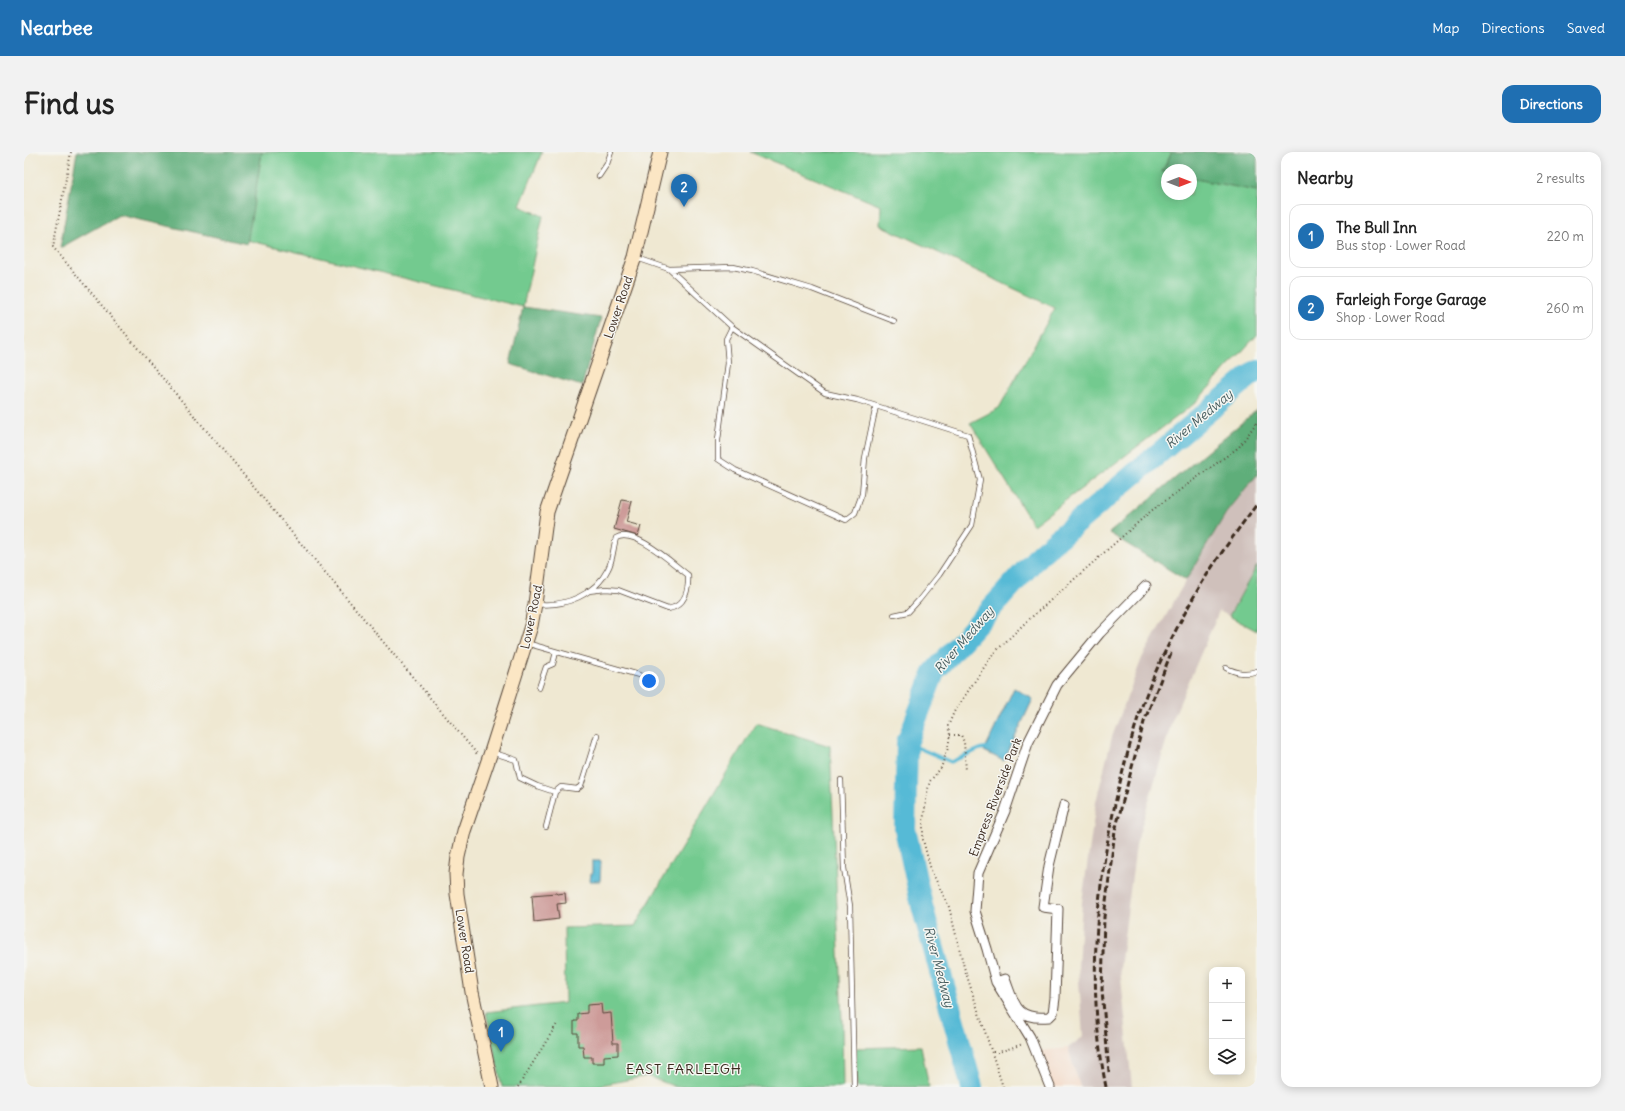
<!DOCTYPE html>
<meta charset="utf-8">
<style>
:root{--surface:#fff;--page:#f2f2f2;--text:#222;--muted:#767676;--line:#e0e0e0;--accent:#1f6fb2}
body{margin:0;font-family:Delius,sans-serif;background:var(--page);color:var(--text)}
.controls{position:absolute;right:12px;bottom:12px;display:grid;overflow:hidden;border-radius:8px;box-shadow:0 2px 10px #0003}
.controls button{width:36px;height:36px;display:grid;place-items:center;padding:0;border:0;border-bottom:1px solid var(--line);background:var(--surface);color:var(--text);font:20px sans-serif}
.compass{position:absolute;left:1137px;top:12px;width:36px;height:36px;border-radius:50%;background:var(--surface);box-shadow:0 2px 10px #0003;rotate:90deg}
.you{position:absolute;left:625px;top:529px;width:14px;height:14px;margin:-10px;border:3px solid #fff;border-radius:50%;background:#1a73e8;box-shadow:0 0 0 6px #1a73e833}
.badge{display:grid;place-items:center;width:26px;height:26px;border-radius:50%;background:var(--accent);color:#fff;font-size:13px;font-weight:700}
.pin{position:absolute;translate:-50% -33px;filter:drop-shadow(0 1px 2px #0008)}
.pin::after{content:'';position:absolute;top:21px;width:14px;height:12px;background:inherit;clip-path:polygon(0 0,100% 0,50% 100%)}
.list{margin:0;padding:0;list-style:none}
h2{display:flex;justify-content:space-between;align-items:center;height:52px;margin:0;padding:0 16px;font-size:17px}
h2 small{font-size:13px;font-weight:400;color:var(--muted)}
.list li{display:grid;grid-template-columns:26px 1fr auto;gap:12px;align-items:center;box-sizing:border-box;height:64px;margin:0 8px 8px;padding:0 8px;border:1px solid var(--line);border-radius:12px}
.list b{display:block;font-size:15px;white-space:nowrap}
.list p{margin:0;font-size:13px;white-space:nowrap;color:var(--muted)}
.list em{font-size:13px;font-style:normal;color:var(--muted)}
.icon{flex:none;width:22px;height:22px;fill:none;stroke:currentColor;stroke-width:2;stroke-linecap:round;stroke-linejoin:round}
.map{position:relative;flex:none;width:1233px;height:935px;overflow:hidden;border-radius:12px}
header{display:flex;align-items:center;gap:24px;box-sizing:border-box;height:56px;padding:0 20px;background:var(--accent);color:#fff}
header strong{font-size:19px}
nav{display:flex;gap:22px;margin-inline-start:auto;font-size:14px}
.intro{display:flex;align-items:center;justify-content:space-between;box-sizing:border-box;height:96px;padding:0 24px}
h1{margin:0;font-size:28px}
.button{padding:10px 18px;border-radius:12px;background:var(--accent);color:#fff;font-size:14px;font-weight:700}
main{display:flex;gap:24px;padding:0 24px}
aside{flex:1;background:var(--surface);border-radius:12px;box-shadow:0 2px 10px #0003}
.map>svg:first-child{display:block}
.built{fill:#f3d4bf}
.industrial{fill:#cfc0bb}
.green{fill:#73ca8f;stroke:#577a56}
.forest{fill:#5eae7a;stroke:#4c6c4c}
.water{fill:#57bad6;stroke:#49727a}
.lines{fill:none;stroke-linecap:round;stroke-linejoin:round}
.stream{stroke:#57bad6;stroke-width:3.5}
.river{stroke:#57bad6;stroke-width:22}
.building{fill:#cd9b99}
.service-casing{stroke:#564639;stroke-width:6}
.minor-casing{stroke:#564639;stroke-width:11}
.secondary-casing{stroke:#564639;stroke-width:15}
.path{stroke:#564639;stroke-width:2;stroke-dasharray:1 3;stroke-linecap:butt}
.service{stroke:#fff;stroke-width:4.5}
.minor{stroke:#fff;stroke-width:9}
.secondary{stroke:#fbe6c4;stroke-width:13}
.rail{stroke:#3b2a1e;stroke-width:3;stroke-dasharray:6 3;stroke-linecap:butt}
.labels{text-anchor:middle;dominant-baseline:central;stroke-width:3;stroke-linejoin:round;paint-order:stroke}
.street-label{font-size:12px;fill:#3b2a1e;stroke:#f6f6f2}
.water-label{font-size:13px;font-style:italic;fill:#455c5e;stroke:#f6f6f2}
.quarter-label{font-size:14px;letter-spacing:1px;fill:#3b2a1e;stroke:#f6f6f2}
</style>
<header>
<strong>Nearbee</strong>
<nav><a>Map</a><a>Directions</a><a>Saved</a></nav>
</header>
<div class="intro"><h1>Find us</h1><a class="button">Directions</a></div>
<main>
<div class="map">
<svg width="1233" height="935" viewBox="0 0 1233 935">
<rect width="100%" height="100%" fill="#f6f6f2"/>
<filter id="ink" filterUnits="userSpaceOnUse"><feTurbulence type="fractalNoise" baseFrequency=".025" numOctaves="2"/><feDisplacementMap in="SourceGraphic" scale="8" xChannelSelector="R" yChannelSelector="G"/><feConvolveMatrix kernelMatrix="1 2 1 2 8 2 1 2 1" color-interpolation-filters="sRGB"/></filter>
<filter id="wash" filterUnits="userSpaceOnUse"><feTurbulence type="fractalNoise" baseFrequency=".012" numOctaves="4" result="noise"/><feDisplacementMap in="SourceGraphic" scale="16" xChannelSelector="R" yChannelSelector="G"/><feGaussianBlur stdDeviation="0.9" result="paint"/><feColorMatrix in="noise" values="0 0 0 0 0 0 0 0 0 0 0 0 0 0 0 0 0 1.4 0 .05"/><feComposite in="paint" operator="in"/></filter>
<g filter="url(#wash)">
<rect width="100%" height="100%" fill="#efe8d2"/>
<path class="built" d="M1044,896L1056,935H1028L1016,899Z"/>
<path class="industrial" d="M1233,323V414L1205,464L1195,459L1148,569L1112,693L1096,816L1108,935H1056L1044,896L1059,885L1054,815L1058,750L1072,650L1088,585L1118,506L1162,428L1205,356Z"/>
<path class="green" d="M238,0H518L496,54L519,64L499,155L223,88Z
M726,0H1148L1138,20L1143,21V42H1167V26L1233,39V183L1170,252L1009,373L946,271L975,256L1031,156L856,73L857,54Z
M1233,414V479L1205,464Z
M732,571L806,594L818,868L819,935H652L623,924L567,935H478L462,860L541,851L540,776L611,774Z
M897,894L905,935H833L832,896Z"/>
<path class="forest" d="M53,0H238L223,92L95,63L36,96Z
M1148,0H1233V39L1167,26V18H1143V21L1138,20Z
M499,155L577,166L558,234L486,212Z
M1233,258V323L1205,356L1162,428L1085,381Z"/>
<path class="water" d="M990,536L1009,547L980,609L960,599Z
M568,709H577L576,729H565L566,722H568Z"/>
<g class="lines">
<path class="stream" d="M883,591L927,610L956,597L965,595"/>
<path class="river" d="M948,935L898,754L881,677L883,591L910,520L1016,402L1233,218"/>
</g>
<g id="blocks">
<path class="building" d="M598,348L608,350L602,370L617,374L614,384L590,377Z
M532,741L533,742L541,741L542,751L533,752L535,767L510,770L508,743Z
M577,852L578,862L587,861L589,891H594V903L580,904V911H568V905H560L559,894H554V881H550V869H554V862L563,861V853Z"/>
</g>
</g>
<g filter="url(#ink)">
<use href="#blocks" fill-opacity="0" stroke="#564639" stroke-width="1"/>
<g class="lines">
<defs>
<path id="service" d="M575,24L583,12L587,0
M613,106L645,117L709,115L728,119L788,137L870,169
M645,117L708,175L801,241L833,248L944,283L956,328L948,373L915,423L895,448L884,460L870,463
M708,175L702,187L704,211L694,288V307L711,318L822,368L831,361L838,342L841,306L852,254
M513,452C541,455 571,443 584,417C589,408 589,396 592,386C610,375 649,412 664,423C665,438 661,454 644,457L594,438L582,437L564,439
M502,491L615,523
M1202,516C1213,521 1221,523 1233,519
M515,536L522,515L529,512L532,500
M467,600L492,608L496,626L513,634L531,640L522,675
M817,628L820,716L826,754L830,935
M531,640L537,635L553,637L557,634L573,583"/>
<path id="minor" d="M972,830L981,827C991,854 992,868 1025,865L1029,861L1031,846L1034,757L1019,755L1025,714L1040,653
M1026,935L1006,885L972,830L963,797L951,759L954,721L981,659L1004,591L1033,533L1076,481L1122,434"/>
<path id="secondary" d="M468,935L448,840L433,742L432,722L434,705L440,679L467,600L507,474L511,452L523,360L611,105L636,0"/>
</defs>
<use href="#service" class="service-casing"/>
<use href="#minor" class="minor-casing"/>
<use href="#secondary" class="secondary-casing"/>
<path class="path" d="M47,0L29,95L453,602
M926,583H937L940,590L942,619
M969,900H975L999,892
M494,935L533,872
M979,935L940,815L925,755L907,718L899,688V670L903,641L906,629L917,616L924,596L926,583L924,574L930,560L969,502L1001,471L1127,359L1215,295L1233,270"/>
<use href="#service" class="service"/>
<use href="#minor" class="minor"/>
<use href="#secondary" class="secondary"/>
<path class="rail" d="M1085,920L1078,838L1080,765L1091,679L1120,570L1147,501
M1082,935C1058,814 1077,686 1113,569C1124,533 1143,494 1161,461C1181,422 1207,387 1233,352"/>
</g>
</g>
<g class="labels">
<g class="street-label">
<text transform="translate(594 155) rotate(-71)">Lower Road</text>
<text transform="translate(507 465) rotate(-78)">Lower Road</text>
<text transform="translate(971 645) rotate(-69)">Empress Riverside Park</text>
<text transform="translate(441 789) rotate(81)">Lower Road</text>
</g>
<g class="water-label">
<text transform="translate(1175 267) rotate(-40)">River Medway</text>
<text transform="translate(940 488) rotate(-49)">River Medway</text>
<text transform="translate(915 815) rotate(75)">River Medway</text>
</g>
<g class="quarter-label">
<text x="660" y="917">EAST FARLEIGH</text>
</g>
</g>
</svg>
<div class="controls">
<button>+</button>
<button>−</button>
<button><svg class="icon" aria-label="layers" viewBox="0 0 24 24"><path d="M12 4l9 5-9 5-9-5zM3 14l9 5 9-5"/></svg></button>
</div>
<svg class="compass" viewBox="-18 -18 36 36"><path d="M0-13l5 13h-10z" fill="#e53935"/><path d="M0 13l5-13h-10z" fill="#767676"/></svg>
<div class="you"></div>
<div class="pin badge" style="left:477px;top:900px">1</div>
<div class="pin badge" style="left:660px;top:55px">2</div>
</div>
<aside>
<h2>Nearby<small>2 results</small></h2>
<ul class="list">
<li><span class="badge">1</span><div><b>The Bull Inn</b><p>Bus stop · Lower Road</p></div><em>220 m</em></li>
<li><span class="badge">2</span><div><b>Farleigh Forge Garage</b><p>Shop · Lower Road</p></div><em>260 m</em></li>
</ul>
</aside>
</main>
